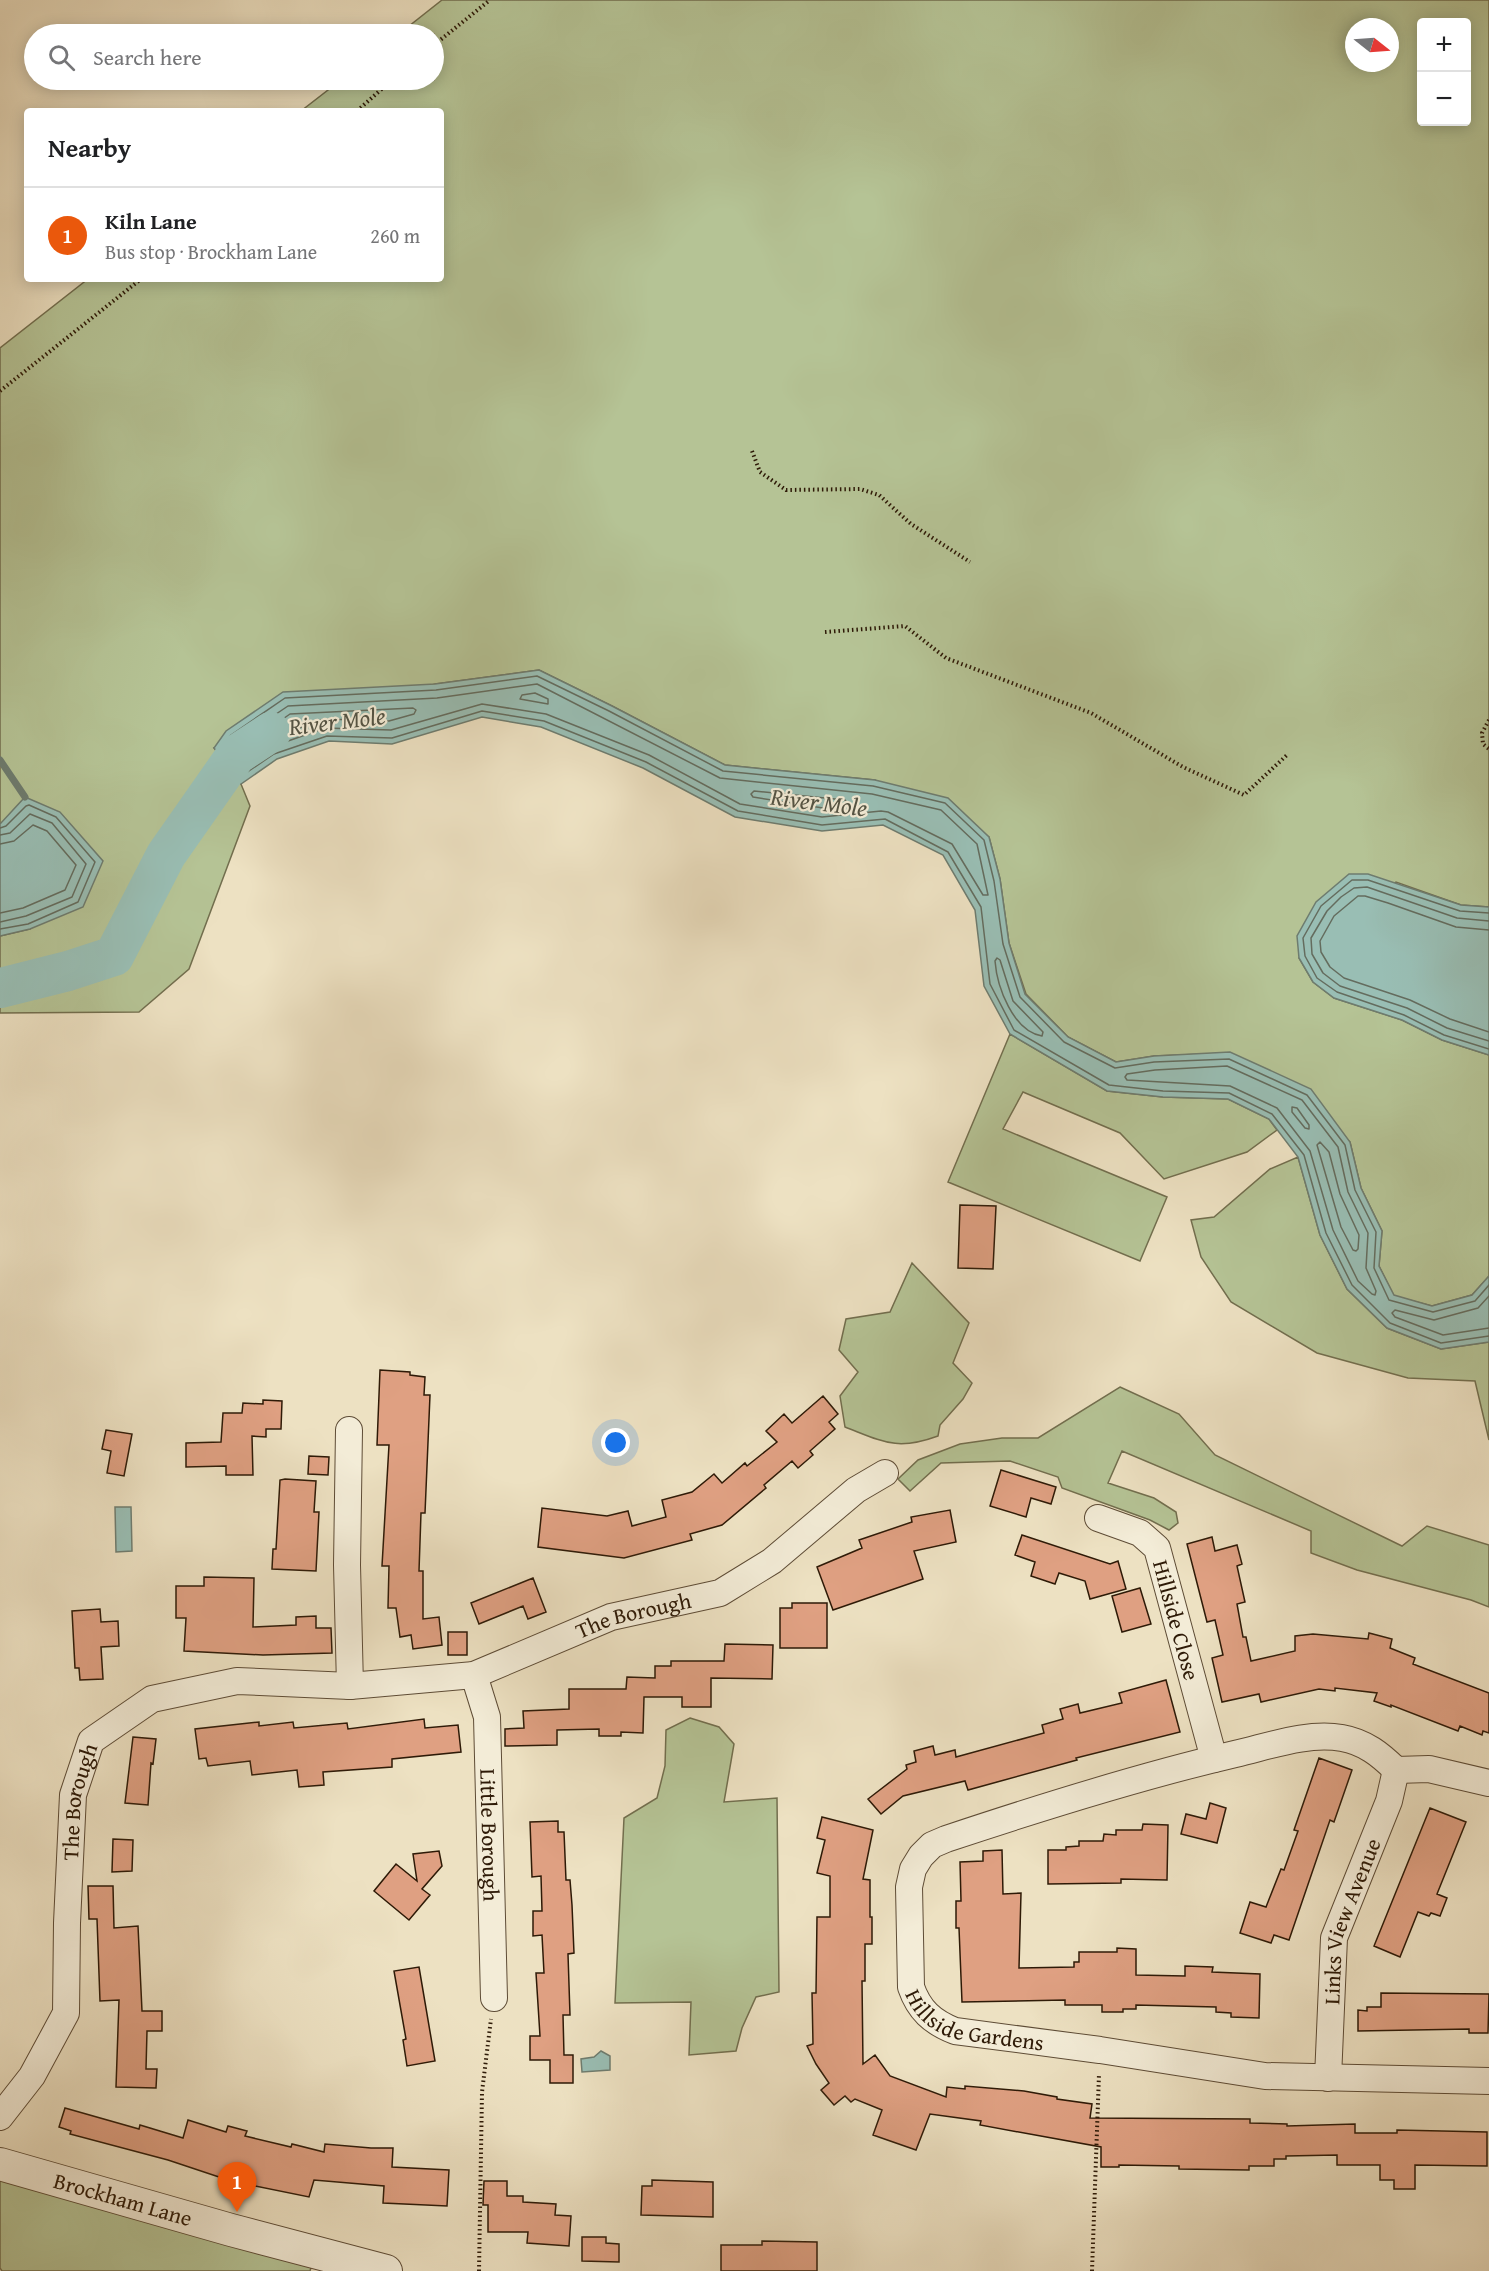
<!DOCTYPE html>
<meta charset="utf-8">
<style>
:root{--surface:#fff;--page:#f6f6f6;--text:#202124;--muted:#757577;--line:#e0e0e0;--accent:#ea580c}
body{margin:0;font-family:"Gentium Book Plus",serif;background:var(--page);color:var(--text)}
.controls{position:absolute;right:18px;top:18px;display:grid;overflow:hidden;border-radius:6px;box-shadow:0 3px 15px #0003}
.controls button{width:54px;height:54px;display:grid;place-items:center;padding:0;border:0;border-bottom:2px solid var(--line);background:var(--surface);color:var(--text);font:30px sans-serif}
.compass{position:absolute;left:1345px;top:18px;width:54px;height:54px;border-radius:50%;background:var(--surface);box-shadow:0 3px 15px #0003;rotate:107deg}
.you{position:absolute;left:616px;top:1443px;width:21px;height:21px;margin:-15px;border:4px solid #fff;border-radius:50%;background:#1a73e8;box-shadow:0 0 0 9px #1a73e833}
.badge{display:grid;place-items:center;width:39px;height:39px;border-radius:50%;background:var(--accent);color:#fff;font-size:20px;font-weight:700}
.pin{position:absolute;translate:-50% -50px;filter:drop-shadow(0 2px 3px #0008)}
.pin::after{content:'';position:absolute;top:32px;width:21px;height:18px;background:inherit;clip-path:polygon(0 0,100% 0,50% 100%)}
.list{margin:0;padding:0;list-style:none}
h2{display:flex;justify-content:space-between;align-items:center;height:78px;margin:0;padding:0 24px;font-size:26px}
h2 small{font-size:20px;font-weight:400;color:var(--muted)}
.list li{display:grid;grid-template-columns:39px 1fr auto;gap:18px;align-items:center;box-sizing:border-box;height:96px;padding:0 24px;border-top:2px solid var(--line)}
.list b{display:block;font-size:22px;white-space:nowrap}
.list p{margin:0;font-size:20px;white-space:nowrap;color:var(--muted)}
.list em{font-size:20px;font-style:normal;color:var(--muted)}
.icon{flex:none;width:33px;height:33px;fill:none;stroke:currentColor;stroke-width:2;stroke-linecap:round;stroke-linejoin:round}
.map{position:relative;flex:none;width:1489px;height:2271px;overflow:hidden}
.search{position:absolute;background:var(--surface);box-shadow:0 3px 15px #0003;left:24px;top:24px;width:420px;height:66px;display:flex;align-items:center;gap:15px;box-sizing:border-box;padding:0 21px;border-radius:33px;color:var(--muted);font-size:22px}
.panel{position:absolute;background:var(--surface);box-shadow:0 3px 15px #0003;left:24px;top:108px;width:420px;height:174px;border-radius:6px}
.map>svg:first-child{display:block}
.green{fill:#b5c395;stroke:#726e4e;stroke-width:1.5;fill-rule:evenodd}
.water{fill:#99beb4;stroke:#6e7c6f;stroke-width:1.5}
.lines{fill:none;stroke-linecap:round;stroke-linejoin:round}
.shore{stroke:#646c5e;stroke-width:1.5}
.stream{stroke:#6e7c6f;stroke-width:7}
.river{stroke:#99beb4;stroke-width:40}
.building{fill:#dfa082;stroke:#2e1a07;stroke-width:1.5}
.minor-casing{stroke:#5e4c36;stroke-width:28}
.tertiary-casing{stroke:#5e4c36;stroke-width:34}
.path{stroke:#2e1a07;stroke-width:4;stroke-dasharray:1.5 3;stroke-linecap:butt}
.minor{stroke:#f3ecd7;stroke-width:26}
.tertiary{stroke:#f3ecd7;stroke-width:32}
.labels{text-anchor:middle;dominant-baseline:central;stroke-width:4.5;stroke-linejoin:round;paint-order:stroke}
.street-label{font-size:22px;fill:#2e1a07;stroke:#f3ecd7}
.water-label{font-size:24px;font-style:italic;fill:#535344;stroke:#f3ecd7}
</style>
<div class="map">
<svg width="1489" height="2271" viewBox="0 0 1489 2271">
<rect width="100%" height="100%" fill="#ede1c2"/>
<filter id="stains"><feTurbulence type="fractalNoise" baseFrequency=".00333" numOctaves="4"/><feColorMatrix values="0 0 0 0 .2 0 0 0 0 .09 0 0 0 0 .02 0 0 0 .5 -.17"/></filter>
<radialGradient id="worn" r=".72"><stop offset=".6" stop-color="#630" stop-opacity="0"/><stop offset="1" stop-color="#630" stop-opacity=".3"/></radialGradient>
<path class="green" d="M442,0H1489V907L1461,905L1396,882L1299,958L1313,982L1334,998L1402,1020L1442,1040L1489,1055V1276L1472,1295L1432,1306L1394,1296L1379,1266L1382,1231L1361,1188L1350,1142L1230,1053L1154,1056L1116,1062L1068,1037L1026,994L1009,943L1000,879L989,837L875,780L725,765L612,706L539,670L435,684L214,748L241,784L250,806L189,969L139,1012L0,1013V936L30,929L0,824V348L88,279H441V111H301L341,80H434V34H399ZM1422,22H1466V122H1422ZM1354,27H1390V63H1354Z
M1010,1034L1107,1091L1163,1097L1228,1099L1269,1119L1277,1130L1247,1152L1164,1179L1120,1133L1023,1092L1003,1129L1167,1197L1140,1261L948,1182Z
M1298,1157L1320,1235L1347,1289L1387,1328L1441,1349L1489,1342V1440L1475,1381L1408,1378L1317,1353L1231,1302L1201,1257L1191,1220L1214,1217L1270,1169Z
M912,1263L969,1323L953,1363L972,1383L963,1399L940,1425L938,1436C897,1451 884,1442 845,1427L840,1396L858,1372L839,1350L846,1319L890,1312Z
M1120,1387L1179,1414L1215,1455L1402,1546L1427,1526L1489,1545V1607L1471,1600L1357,1570L1311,1553V1531L1122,1451L1108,1483L1154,1498L1176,1512L1178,1523L1169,1530L1150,1520L1062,1488L1058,1477L1010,1461L941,1463L910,1491L898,1479L918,1460L960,1444L1002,1438H1038Z
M690,1718L719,1727L734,1744L724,1802L777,1798L779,1992L756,1997L742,2028L736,2051L689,2055L691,2002L615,2003L624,1818L657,1798L665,1766L666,1730Z
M0,2169L312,2264L310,2271H2L0,2268Z"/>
<path class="water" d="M539,670L612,706L725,765L875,780L948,798L989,837L1000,879L1009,943L1025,994L1068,1037L1116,1062L1154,1056L1230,1052L1311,1089L1350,1142L1361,1188L1382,1231L1379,1266L1394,1295L1432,1306L1472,1295L1489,1276V1342L1441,1349L1387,1328L1347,1289L1320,1235L1298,1157L1269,1119L1228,1099L1163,1097L1107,1091L1010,1034L984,986L975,910L943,855L883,825L822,831L735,817L643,768L541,727L482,717L392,744L329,741L277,759L241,784L214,748L226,731L283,692L435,684Z
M25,797L60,812L103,861L83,907L30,929L0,936V824Z
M1349,874H1368L1461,905L1489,907V1055L1442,1040L1402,1020L1334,998L1313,982L1299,958L1297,936L1316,902Z
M115,1507H131L132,1551L116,1552Z
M601,2051L610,2056V2070L582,2072L581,2059L594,2057Z"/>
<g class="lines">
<path class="shore" d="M537,684L720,778L872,794L941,810L977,844L988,895H983L952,844L888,812L881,811L822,817L740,804L649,755L546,714L482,704L391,730L325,728L271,747L245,765L232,749L236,741L288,706L437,698Z
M535,693L548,699V704L520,699L522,695Z
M413,708L416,710L414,714L389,721L324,719L269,739L247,752L243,749L244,746L290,714Z
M754,791L845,800L847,803L845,806L823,808L753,797L751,794Z
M0,828L6,826L26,806L29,805L56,817L95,862L78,902L28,924L0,929
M0,835L10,833L30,814L52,823L86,864L72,897L26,916L0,922
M0,844L14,841L33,825L47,831L76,865L65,890L23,908L0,913
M1489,913L1460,911L1368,880H1352L1321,906L1303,938L1305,956L1317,978L1337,992L1404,1015L1444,1035L1489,1049
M1489,921L1457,918L1367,887L1354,888L1341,897L1327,911L1311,938L1312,954L1323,973L1340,986L1407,1008L1447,1028L1489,1041
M1489,930L1456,927L1388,903L1365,896H1358L1334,916L1320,941L1321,952L1330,967L1344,978L1410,1000L1450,1019L1489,1032
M997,958L1000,960L1013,1001L1043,1032L1042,1036C1013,1031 997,987 995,961Z
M1227,1066L1302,1100L1338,1147L1348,1192L1368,1233L1366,1268L1376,1291L1375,1295L1372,1294L1358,1281L1333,1230L1310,1151L1277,1108L1230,1086L1127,1080L1125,1077L1127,1074L1155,1070Z
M1292,1107L1297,1108L1309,1125V1129L1305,1128L1292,1112Z
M1320,1142L1329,1152L1340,1194L1359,1235L1358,1249L1356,1251L1353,1250L1341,1227L1317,1145Z
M1489,1285L1475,1301L1433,1312L1389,1300L1374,1268L1376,1232L1355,1190L1345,1145L1307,1095L1229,1059L1154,1062L1115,1068L1064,1042L1020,997L1003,944L994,881L984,840L945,803L873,786L723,771L609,711L537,676L436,690L285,698L231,735L222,747L243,775L274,754L327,736L392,738L482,711L544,721L646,762L738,811L822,825L885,819L948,852L981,907L990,984L1014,1030L1109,1085L1163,1091L1229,1093L1272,1114L1304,1155L1326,1233L1352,1285L1390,1323L1441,1343L1489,1336
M1489,1296L1478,1308L1434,1320L1395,1310L1392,1313L1395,1317L1443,1335L1489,1328"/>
<path class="stream" d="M0,760L25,797"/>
<path class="river" d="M0,988L68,971L114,956L166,855L236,755L271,732"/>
</g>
<path class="building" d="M960,1205L996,1206L993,1269L958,1268Z
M380,1370L410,1372V1375L425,1377L424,1395H430L425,1513H421L419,1571H423V1619L439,1617L442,1645L413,1649L411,1635L400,1637L396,1608H388L389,1566H382L389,1445H377Z
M823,1396L838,1414L829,1422L835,1429L810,1451L813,1455L798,1468L792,1461L764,1485L766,1488L722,1525L690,1534L692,1540L624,1558L538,1547L542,1508L607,1516L628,1511L632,1526L666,1517L662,1500L692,1492L714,1474L722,1483L745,1463L747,1466L777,1442L766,1431L784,1414L792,1423Z
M263,1400L282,1401L281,1429H266V1437L252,1436L253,1475H226V1466L186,1467V1443L221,1442L223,1413H242L243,1403L263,1404Z
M106,1430L132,1434L124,1476L107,1473L111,1451L102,1449Z
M309,1456L329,1457L328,1475L308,1474Z
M1001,1470L1056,1487L1051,1504L1031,1498L1026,1517L990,1506Z
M285,1479L316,1481L314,1512H319L316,1571L272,1569L273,1549H276L280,1480Z
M950,1510L956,1542L914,1551L923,1579L833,1610L817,1567L862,1548L859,1540L912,1522L911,1517Z
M1022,1535L1110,1564L1118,1561L1126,1589L1090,1599L1085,1581L1059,1573L1055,1584L1031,1576L1035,1562L1015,1555Z
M1212,1537L1215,1551L1237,1545L1242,1564L1237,1566L1245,1602L1237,1604L1243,1637H1246L1251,1661L1295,1651V1636L1313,1634L1368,1639L1369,1633L1392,1639L1390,1648L1415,1658L1413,1664L1489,1693V1733L1483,1731L1482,1735L1460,1726L1458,1731L1391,1705V1707L1374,1701L1377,1693L1335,1688V1691L1319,1689L1261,1702L1259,1694L1222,1702L1212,1658L1223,1655L1215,1620L1207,1622L1187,1544Z
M204,1577L254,1578L253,1627L296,1625V1617L316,1616V1628H331L332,1653L263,1655L184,1651L186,1618H176V1586H204Z
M533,1578L546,1612L528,1619L523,1606L479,1624L471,1603Z
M1140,1588L1151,1624L1122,1632L1112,1596Z
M792,1603H827V1648H780V1608H792Z
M100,1609L101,1622L118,1621L119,1646L101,1647L103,1679L80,1680L79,1668H75L72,1611Z
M448,1632H467V1655H448Z
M725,1644L773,1645L772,1679L711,1678V1707H682V1697H644L643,1733L621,1732V1736H599V1729L557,1730V1745L505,1746V1729L524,1728L523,1711L569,1709V1689H626L627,1677L655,1678V1666H671V1661H724Z
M1166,1680L1180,1732L1076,1758L1077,1760L968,1790L965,1781L903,1796L881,1814L868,1799L907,1769L906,1765L916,1762L914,1751L933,1746L935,1755L955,1750L956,1757L1044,1733L1042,1725L1063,1719L1060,1709L1078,1704L1080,1713L1122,1703L1119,1693Z
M424,1719L425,1728L458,1725L461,1752L392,1759V1767L323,1772L324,1785L299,1787L297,1770L252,1775L250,1761L208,1766L206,1758L199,1759L195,1729L259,1722V1726L293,1722L294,1728L347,1723L348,1729Z
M133,1737L156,1739L153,1764L151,1763L148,1805L125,1803Z
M1319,1758L1352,1770L1334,1822L1330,1820L1289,1940L1274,1935L1271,1943L1240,1933L1250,1902L1266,1907L1281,1869L1284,1870L1298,1831L1294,1830Z
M1210,1803L1226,1808L1217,1843L1181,1834L1186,1814L1206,1819Z
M1430,1808L1466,1822L1439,1889L1437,1894L1447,1898L1440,1916L1431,1913L1429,1916L1418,1912L1400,1957L1374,1946Z
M822,1817L873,1830L863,1879L870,1880V1917H872V1944H865V1981H862L863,2064L875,2055L890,2076L946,2097L947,2087L965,2089V2086L1024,2091L1057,2097V2099L1092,2104L1090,2118L1250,2119V2123L1287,2124V2126L1355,2124V2133H1397V2130L1487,2132V2166L1415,2165V2189H1394V2180H1380V2165H1337V2155L1286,2156V2159H1274V2166H1249V2170L1179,2169V2166L1119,2165V2167H1101V2147L980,2125L981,2121L930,2114L916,2150L873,2135L882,2110L855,2099L851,2102L845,2096L834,2105L821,2090L829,2083L816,2064L807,2046L813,2044L812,1993H816L817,1917H830V1876L817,1873L825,1840L817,1838Z
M558,1821V1832H564L566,1880H570L572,1905L574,1953L568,1954L570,2015H563L564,2055H573V2083H550V2060H530V2036H540L536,1973H544L542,1935L533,1936V1911H542L541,1876L532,1877L530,1822Z
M1143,1824L1168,1825L1167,1880L1121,1879V1883L1048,1884V1850H1066V1847L1079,1846V1841H1103L1104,1834L1116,1835V1830H1142Z
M113,1839L133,1840L132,1871L112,1872Z
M1002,1850L1003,1894L1021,1893L1019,1968L1074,1967V1962H1079V1952H1117V1948L1136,1949V1975L1185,1976V1966L1213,1967L1212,1972L1260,1974L1259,2018L1231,2017V2013L1216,2012V2007L1136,2005V2009H1123V2012H1102V2005H1065V2000L962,2002L959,1928H956V1901H961L960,1862L983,1861V1851Z
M439,1851L442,1866L422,1889L430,1895L409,1920L374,1891L396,1864L417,1881L413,1854Z
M88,1886H113L114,1928L138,1926L142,2011H162V2031H147L146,2069H157L156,2088L116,2087L119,2000L100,2001L97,1919H89Z
M419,1967L435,2061L407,2066L403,2040L406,2039L394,1971Z
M1381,1993L1489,1994L1488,2033H1469V2029L1358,2031V2010L1367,2011V2007H1381Z
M65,2108L139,2129L140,2125L183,2138L188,2120L226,2132L228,2126L247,2131L245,2136L291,2147L292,2144L324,2152L325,2144L371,2148H393L392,2167L449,2170L447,2206L383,2203L384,2186L314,2180L309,2197L231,2181L168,2160L70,2134L71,2131L59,2127Z
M652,2180L713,2182V2217L641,2215L642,2186H652Z
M484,2181H507V2196H523V2202L556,2204L555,2215L571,2216L569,2246L527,2243L528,2232H488V2205H483Z
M582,2237H606V2243L619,2244V2262L582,2261Z
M762,2241L817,2242V2271H721V2245H762Z"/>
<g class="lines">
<defs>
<g id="minor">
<path d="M349,1430L347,1565L350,1686"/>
<path id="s1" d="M1098,1518L1140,1533L1157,1548L1214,1759"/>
<path id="s2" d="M474,1675L487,1717L494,1998"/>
<path id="s3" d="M1489,1783L1429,1769L1396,1770C1381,1755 1365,1742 1342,1738C1307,1732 1270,1746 1235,1754C1137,1777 1042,1807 946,1839L932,1845L921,1856L913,1869L909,1887L911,1987C919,2010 932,2022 955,2031L1100,2050L1265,2076L1489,2081"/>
<path id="s4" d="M1328,2078L1334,1938L1389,1801L1396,1770"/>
<path id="s5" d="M0,2117L32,2076L66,2013L67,1923L73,1795L91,1741L152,1699L237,1681L350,1686L474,1675L611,1617L720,1593L772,1561L856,1490L885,1473"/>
</g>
<g id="tertiary">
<path id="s6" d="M0,2164L231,2230L386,2271"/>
</g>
</defs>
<use href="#minor" class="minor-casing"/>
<use href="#tertiary" class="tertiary-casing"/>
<path class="path" d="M434,45L490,0
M357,111L392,80
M0,391L141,279
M752,451L760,472L786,490L860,489L879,495L911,524L970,562
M825,632L905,626L946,658L1091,713L1183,767L1244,795L1287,755
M1489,720L1482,733L1483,744L1489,749
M479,2271L482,2092L491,2019
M1092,2271L1099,2074"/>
<use href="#minor" class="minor"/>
<use href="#tertiary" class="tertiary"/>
</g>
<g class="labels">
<g class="street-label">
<text stroke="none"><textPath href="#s5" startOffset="968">The Borough</textPath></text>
<text stroke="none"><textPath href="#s1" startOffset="142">Hillside Close</textPath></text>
<text stroke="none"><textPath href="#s5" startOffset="336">The Borough</textPath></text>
<text stroke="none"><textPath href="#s2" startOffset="162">Little Borough</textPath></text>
<text stroke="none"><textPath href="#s4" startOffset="160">Links View Avenue</textPath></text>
<text stroke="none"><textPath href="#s3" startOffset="812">Hillside Gardens</textPath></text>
<text stroke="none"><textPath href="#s6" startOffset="128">Brockham Lane</textPath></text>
</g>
<g class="water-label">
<text transform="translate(337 721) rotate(-7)">River Mole</text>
<text transform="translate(819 802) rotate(7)">River Mole</text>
</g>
</g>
<rect width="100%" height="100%" filter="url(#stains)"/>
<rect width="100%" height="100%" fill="url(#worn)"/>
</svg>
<div class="controls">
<button>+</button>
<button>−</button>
</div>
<svg class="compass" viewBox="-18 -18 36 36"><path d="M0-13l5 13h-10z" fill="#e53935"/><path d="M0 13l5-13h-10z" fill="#757577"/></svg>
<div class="you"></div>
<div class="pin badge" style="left:237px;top:2212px">1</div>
<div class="search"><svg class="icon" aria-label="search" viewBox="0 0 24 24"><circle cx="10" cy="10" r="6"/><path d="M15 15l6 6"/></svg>Search here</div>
<section class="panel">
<h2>Nearby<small></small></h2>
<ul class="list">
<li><span class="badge">1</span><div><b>Kiln Lane</b><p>Bus stop · Brockham Lane</p></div><em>260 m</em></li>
</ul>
</section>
</div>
